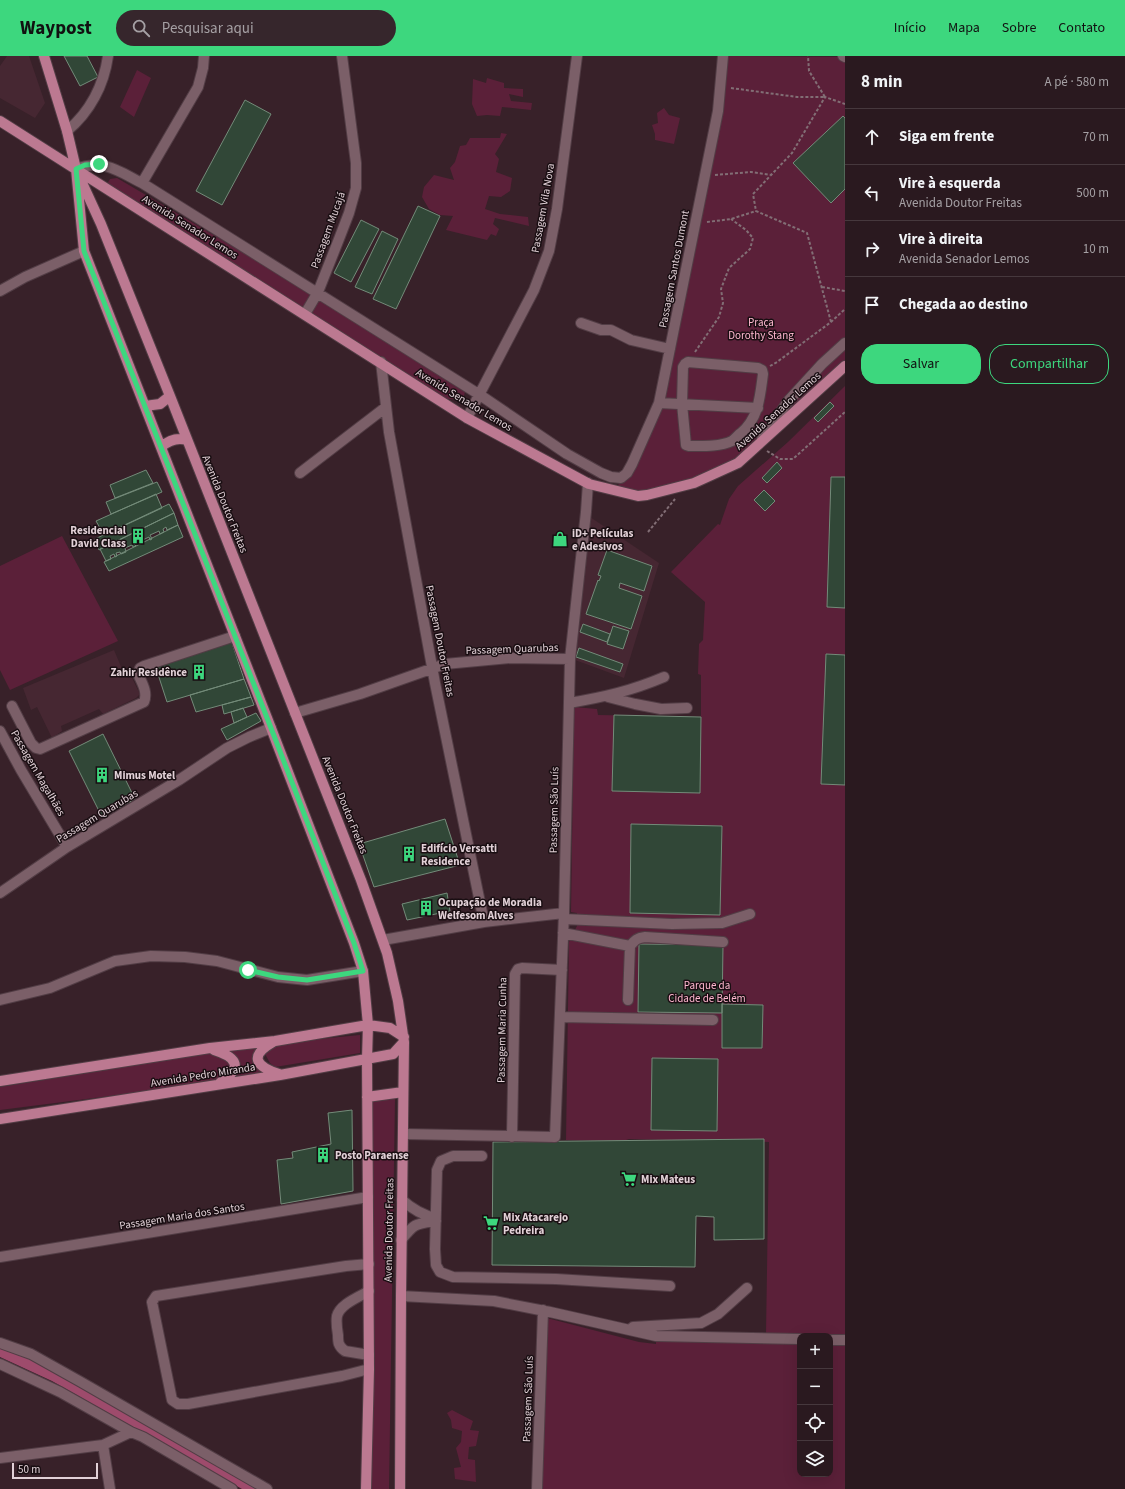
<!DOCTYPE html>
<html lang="pt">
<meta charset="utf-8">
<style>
:root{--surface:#2a191f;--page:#36262c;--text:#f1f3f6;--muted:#a5a0a4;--line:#46383d;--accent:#3dd77e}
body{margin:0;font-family:"Source Sans 3",sans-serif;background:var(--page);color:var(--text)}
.controls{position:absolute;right:12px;bottom:12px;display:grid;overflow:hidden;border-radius:8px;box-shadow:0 4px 16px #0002}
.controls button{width:36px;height:36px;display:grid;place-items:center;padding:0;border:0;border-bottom:1px solid var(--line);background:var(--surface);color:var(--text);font:20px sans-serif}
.scale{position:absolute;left:12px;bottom:10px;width:86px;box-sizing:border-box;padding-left:4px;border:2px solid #e2d1d7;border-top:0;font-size:11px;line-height:14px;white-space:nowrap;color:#e2d1d7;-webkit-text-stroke:3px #190e12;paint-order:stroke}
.stop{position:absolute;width:12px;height:12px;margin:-9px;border:3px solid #3dd77e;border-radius:50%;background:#fff}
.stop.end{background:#3dd77e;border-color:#fff;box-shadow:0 1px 4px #0008}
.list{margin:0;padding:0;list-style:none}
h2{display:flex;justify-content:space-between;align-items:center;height:52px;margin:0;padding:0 16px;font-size:17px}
h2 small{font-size:13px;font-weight:400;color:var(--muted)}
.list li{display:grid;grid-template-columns:26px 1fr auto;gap:12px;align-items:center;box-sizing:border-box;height:56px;padding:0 16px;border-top:1px solid var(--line)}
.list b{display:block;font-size:15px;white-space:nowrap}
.list p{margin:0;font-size:13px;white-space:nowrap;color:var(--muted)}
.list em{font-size:13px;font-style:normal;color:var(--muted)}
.actions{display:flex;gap:8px;padding:12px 16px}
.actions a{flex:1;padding:9px 0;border:1px solid var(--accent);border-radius:16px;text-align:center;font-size:14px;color:var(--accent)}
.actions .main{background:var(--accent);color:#111}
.icon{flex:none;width:22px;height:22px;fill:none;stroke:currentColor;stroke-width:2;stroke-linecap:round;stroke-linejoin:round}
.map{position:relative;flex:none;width:845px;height:1433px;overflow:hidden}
header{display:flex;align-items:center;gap:24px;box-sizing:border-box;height:56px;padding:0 20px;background:var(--accent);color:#111}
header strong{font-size:19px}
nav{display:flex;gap:22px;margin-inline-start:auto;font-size:14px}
.search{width:280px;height:36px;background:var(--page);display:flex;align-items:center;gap:10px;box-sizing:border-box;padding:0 14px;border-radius:22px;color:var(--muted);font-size:15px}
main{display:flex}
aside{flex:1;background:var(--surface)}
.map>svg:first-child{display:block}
.built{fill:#462732}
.green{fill:#5b2039;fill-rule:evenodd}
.water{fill:#9e4b6c}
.building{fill:#314737;stroke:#738b79}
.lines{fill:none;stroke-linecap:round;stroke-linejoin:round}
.minor-casing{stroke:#523d45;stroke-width:12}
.major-casing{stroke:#523d45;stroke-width:12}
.path{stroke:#826e75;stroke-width:2;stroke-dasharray:3 2;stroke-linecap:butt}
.minor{stroke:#7b5f68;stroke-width:10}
.major{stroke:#bc7991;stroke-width:10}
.route{stroke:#3dd77e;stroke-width:5}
.labels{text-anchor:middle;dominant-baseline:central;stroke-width:3;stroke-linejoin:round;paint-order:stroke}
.street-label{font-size:11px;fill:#e2d1d7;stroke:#190e12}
.park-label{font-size:11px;fill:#feb7cf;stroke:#190e12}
.poi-label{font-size:11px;font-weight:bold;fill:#e2d1d7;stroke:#190e12;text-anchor:start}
</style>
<header>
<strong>Waypost</strong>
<div class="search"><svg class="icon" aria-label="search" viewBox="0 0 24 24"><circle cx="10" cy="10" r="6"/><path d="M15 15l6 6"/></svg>Pesquisar aqui</div>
<nav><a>Início</a><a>Mapa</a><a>Sobre</a><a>Contato</a></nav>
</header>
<main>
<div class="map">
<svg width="845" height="1433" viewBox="0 0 845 1433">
<rect width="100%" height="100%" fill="#382129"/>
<path class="built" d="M7,0H29L45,47L35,62L0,42V10Z
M590,461L659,507L624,622L575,604Z
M114,594L122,613L127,612L140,638L136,642L103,658L99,653L61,670L62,675L52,682L37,651L31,654L23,632Z"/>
<path class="green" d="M723,0L845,1V310L738,407L647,439L616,435L621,422L659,347L718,55Z
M137,14L151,22L134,61L120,51Z
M487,22L504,27V32L523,33V41L509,38L511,45L532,47L531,54L502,51L500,60L487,59L477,60L472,48L473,23L486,27Z
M664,52L669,59L680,62L674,88L655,84V78L652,69L658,67L657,57Z
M501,77L507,78L495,98L499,103L496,116L512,122L510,135L501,141L489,140L485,153L500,158L528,161L529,170L495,162L493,168L499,173L496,180L491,178L487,184L446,174L453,160L440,159L429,153L422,141L424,131L434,119L454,124L450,112L455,106L460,90L466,89L470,82H500Z
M117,122L295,227L465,336L463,343H447L107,128L110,123Z
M845,330V1433H540L543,1261L639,1286L656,1288V1275L766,1278L769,1086L629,1083L623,1085L566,1084L569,886L577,870V857L571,856L574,651L597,653L598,659L701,661V619L698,618L699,588L703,584L705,546L671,516L718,468L720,469L729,443L738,430L788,386ZM800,1280H830V1418H800Z
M62,480L118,585L10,634L0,614V510Z
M360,979V997L275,1011L270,1007L265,998L268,992L279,987Z
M263,989L256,994L266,1018L231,1023L237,1015L228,995Z
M212,997L229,1006L230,1012L220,1022L212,1027L0,1054V1031Z
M395,1042L389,1433H369L371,1043Z
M452,1354L473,1365L470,1374L479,1375L476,1390L469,1391L468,1403L475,1404L476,1426L455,1423L454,1412L461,1411L456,1392L461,1386L462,1375L452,1372L451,1364L447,1357Z"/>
<path class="water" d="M0,1292L37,1306L261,1433H242L52,1325L0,1301Z"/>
<path class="building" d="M64,0H87L98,21L80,30Z
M245,44L271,58L222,149L196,135Z
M843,60L845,62V133L831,147L793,107Z
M418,150L440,160L396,253L373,243Z
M361,164L379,173L351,226L334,217Z
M382,175L398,183L372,238L355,231Z
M830,346L834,350L818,366L814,362Z
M777,406L782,412L767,427L762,422Z
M146,414L153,427L115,442L110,429Z
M831,421H845V552L827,551Z
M157,426L162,436L111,458L106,446Z
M764,434L775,445L765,455L754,444Z
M156,438L162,452L104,479L96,465Z
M169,448L174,457L99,494L95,483Z
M174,457L178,469L167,474L166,471L163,473L164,476L160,478L159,475L150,479L152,483L150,484L149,481L134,488L136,490L133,491L132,489L125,492L126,496L121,498L120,496L116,497L117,500L115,501L114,498L110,500L111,503L106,505L100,493Z
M178,469L183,481L109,515L104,506Z
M607,494L652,510L644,535L620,527L619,532L642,540L631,573L586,558L598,524L599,525L601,520L598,519Z
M583,568L610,578L607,586L580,576Z
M613,570L629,575L623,593L607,588Z
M231,584L244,623L167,646L155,609Z
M579,592L623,608L620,616L576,601Z
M826,598L845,599V729L821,728Z
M244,623L251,641L196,656L190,639Z
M251,641L254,649L224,658L222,649Z
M243,652L247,661L234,667L231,656Z
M256,657L261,665L227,684L221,673Z
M614,659L701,661L700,737L612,735Z
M103,678L135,743L102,761L69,695Z
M445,763L460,809L374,831L359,788Z
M631,768L722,770L720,859L630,857Z
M447,837L450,855L407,864L402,848Z
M639,888L723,889L722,957L638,956Z
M722,948L763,949L762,992H722Z
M652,1002L718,1003L717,1075L651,1074Z
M352,1054L353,1135L281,1148L277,1104L293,1102L292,1096L331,1088L328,1057Z
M764,1083V1183L714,1184V1161L696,1160L695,1211L492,1209L493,1086Z"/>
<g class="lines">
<defs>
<path id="minor" d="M843,0L845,1
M67,75C90,56 104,29 108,0
M76,113C104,103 118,115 142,127L480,339L567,398L601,417L611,421L621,422L627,417L632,408L659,347L718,55L723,0
M142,127L198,31L203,12L204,0
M0,235L25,221L84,195
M305,258L318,236L339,183L349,157L356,132V107L342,0
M581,267L601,274H611L631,284L670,293
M381,306L389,376L435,627L484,866
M688,306L758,312L762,314L763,318C760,340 759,362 741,377C738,379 735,383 732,385C719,391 702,390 689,390L686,389L682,348L683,311L685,308Z
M659,347L758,352
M467,362L534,234L549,195L557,153L577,0
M762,383L789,344L822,308L845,287
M300,417L386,351
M608,641L635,648L661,653L687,652
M569,647C604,641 631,635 664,621
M12,650L31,687L36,692L40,693L144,646C148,636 142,627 138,618L140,612L144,610L235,580
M295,657L360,638L445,608L510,602L570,603
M0,675L21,714L67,791
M0,837L67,791L179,724L227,692L249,681L271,672
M564,863L672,868L722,867L750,858
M563,877L630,890L628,944
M383,884L484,866L564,857
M630,890C635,884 637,882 645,881L723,886
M0,944L50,932L115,905L151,900L185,901L217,905L278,921L307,924L363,915
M560,961L713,964
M403,1078L555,1081L564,857L570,603L586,456L588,427
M512,1081L515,918L518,913L522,912L562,914
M482,1100H453L441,1105L437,1114L435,1193L436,1209L440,1216L453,1221L556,1223L670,1230
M402,1144C411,1152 423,1159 435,1162
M401,1184C415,1167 415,1168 436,1165
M0,1201L368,1141
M369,1208L346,1210L156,1240L152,1246L172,1344L178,1348H188L342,1320L369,1313
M369,1235C359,1241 340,1248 337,1260C336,1266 337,1273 338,1279C338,1286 338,1290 345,1295L369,1299
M401,1240L494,1245L550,1256L656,1280L800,1283
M633,1271L701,1267L718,1258L747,1232
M830,1284H845
M0,1287L31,1298L81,1326L267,1433
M0,1308L60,1336L131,1376L143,1381L232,1433
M103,1389L110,1433
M0,1402L103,1389L131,1376
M537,1433L543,1254"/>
<path id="major" d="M44,0L67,75L76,113L84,195L271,672L354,887L363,915L368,969L367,1003L369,1313L366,1433
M0,65L467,362L589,428L638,440L647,439L694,427L738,407L845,310
M79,120L101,168L170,340L361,824L387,897L398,945L404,986L401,1240L400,1433
M145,350L160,348L170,340
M161,391C169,384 177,381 187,384
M273,986C249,1000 255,1010 279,1018
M214,994C239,1002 242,1012 220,1027
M0,1025L210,992L275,985L368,969L390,972L404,981
M367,1041L403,1036
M0,1063L280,1019L393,998L404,986"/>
</defs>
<use href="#minor" class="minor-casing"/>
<use href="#major" class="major-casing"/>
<path class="path" d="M731,32L797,41H825L809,15L808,0
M715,119L751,116L772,119
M707,166L731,163L756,155
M822,231L845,235
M831,266L807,177L756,155L753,138L792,97L825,41L845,48
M695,296L719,261L723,247L721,233L729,212L750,193L753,182L746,174L731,163
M770,310L777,306L831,266L845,253
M767,395L780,403H793L845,356
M648,476L675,443"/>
<use href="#minor" class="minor"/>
<use href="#major" class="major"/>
</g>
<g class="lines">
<path class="route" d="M99,108L85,109L76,113L84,195L271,672L354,887L363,915L307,924L278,921L248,914"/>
</g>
<defs>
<symbol id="building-bare" viewBox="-9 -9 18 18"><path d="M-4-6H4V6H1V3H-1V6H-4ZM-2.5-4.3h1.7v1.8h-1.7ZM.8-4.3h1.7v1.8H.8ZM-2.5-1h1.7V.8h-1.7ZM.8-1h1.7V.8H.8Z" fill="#3dd77e" stroke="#190e12" stroke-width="2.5" paint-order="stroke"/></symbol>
<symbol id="shop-bare" viewBox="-9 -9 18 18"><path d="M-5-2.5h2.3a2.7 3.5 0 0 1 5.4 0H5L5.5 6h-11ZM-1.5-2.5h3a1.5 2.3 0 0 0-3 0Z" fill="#3dd77e" stroke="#190e12" stroke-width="2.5" paint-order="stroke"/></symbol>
<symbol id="supermarket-bare" viewBox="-9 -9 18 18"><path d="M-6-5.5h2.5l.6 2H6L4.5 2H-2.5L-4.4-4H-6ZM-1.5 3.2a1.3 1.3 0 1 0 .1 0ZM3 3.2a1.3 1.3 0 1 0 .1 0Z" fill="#3dd77e" stroke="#190e12" stroke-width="2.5" paint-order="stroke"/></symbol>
</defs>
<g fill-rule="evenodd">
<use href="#building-bare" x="127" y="469" width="22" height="22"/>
<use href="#shop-bare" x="549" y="472" width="22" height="22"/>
<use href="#building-bare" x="188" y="605" width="22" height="22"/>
<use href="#building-bare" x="91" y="708" width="22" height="22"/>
<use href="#building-bare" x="398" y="787" width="22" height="22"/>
<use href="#building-bare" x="415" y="841" width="22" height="22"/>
<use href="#building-bare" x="312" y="1088" width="22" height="22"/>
<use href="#supermarket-bare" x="618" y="1112" width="22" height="22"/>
<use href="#supermarket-bare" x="480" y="1156" width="22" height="22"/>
</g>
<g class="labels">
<g class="street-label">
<text transform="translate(543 152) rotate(-80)">Passagem Vila Nova</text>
<text transform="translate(190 171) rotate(32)">Avenida Senador Lemos</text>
<text transform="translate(328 174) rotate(-70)">Passagem Mucajá</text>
<text transform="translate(674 213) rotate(-79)">Passagem Santos Dumont</text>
<text transform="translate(464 344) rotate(31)">Avenida Senador Lemos</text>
<text transform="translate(778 355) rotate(-42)">Avenida Senador Lemos</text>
<text transform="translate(225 448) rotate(68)">Avenida Doutor Freitas</text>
<text transform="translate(440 585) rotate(79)">Passagem Doutor Freitas</text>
<text transform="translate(512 593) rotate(-2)">Passagem Quarubas</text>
<text transform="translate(38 717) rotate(60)">Passagem Magalhães</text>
<text transform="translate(345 749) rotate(68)">Avenida Doutor Freitas</text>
<text transform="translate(554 754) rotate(-89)">Passagem São Luís</text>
<text transform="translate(97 760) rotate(-31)">Passagem Quarubas</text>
<text transform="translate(502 974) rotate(-89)">Passagem Maria Cunha</text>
<text transform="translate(203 1019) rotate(-9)">Avenida Pedro Miranda</text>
<text transform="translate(182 1160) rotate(-9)">Passagem Maria dos Santos</text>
<text transform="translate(389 1174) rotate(-89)">Avenida Doutor Freitas</text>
<text transform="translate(528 1343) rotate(-88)">Passagem São Luís</text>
</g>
<g class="park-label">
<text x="761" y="266">Praça<tspan x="761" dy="13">Dorothy Stang</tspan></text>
<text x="707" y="929">Parque da<tspan x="707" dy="13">Cidade de Belém</tspan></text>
</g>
<g class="poi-label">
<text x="126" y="474" text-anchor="end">Residencial<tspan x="126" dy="13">David Class</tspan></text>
<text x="572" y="477">iD+ Películas<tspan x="572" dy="13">e Adesivos</tspan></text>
<text x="187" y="616" text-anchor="end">Zahir Residênce</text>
<text x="114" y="719">Mimus Motel</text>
<text x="421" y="792">Edifício Versatti<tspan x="421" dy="13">Residence</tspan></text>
<text x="438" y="846">Ocupação de Moradia<tspan x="438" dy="13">Welfesom Alves</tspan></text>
<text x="335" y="1099">Posto Paraense</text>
<text x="641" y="1123">Mix Mateus</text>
<text x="503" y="1161">Mix Atacarejo<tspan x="503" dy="13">Pedreira</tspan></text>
</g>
</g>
</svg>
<div class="controls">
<button>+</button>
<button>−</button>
<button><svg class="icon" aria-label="locate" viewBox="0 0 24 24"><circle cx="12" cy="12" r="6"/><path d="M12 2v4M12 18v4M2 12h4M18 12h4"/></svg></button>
<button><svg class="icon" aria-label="layers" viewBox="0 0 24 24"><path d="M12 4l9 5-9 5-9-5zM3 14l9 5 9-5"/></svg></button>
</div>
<div class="scale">50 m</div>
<div class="stop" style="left:248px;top:914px"></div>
<div class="stop end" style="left:99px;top:108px"></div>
</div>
<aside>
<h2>8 min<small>A pé · 580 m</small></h2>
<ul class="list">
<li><svg class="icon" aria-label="ahead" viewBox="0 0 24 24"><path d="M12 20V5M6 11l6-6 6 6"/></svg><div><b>Siga em frente</b></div><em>70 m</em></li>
<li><svg class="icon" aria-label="left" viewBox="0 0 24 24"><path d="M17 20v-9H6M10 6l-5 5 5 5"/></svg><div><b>Vire à esquerda</b><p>Avenida Doutor Freitas</p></div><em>500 m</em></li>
<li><svg class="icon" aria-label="right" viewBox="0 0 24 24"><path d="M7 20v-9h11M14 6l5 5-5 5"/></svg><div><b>Vire à direita</b><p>Avenida Senador Lemos</p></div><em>10 m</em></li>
<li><svg class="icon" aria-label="arrive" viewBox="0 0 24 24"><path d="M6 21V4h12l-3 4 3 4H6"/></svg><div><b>Chegada ao destino</b></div></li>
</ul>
<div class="actions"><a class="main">Salvar</a><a>Compartilhar</a></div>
</aside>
</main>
